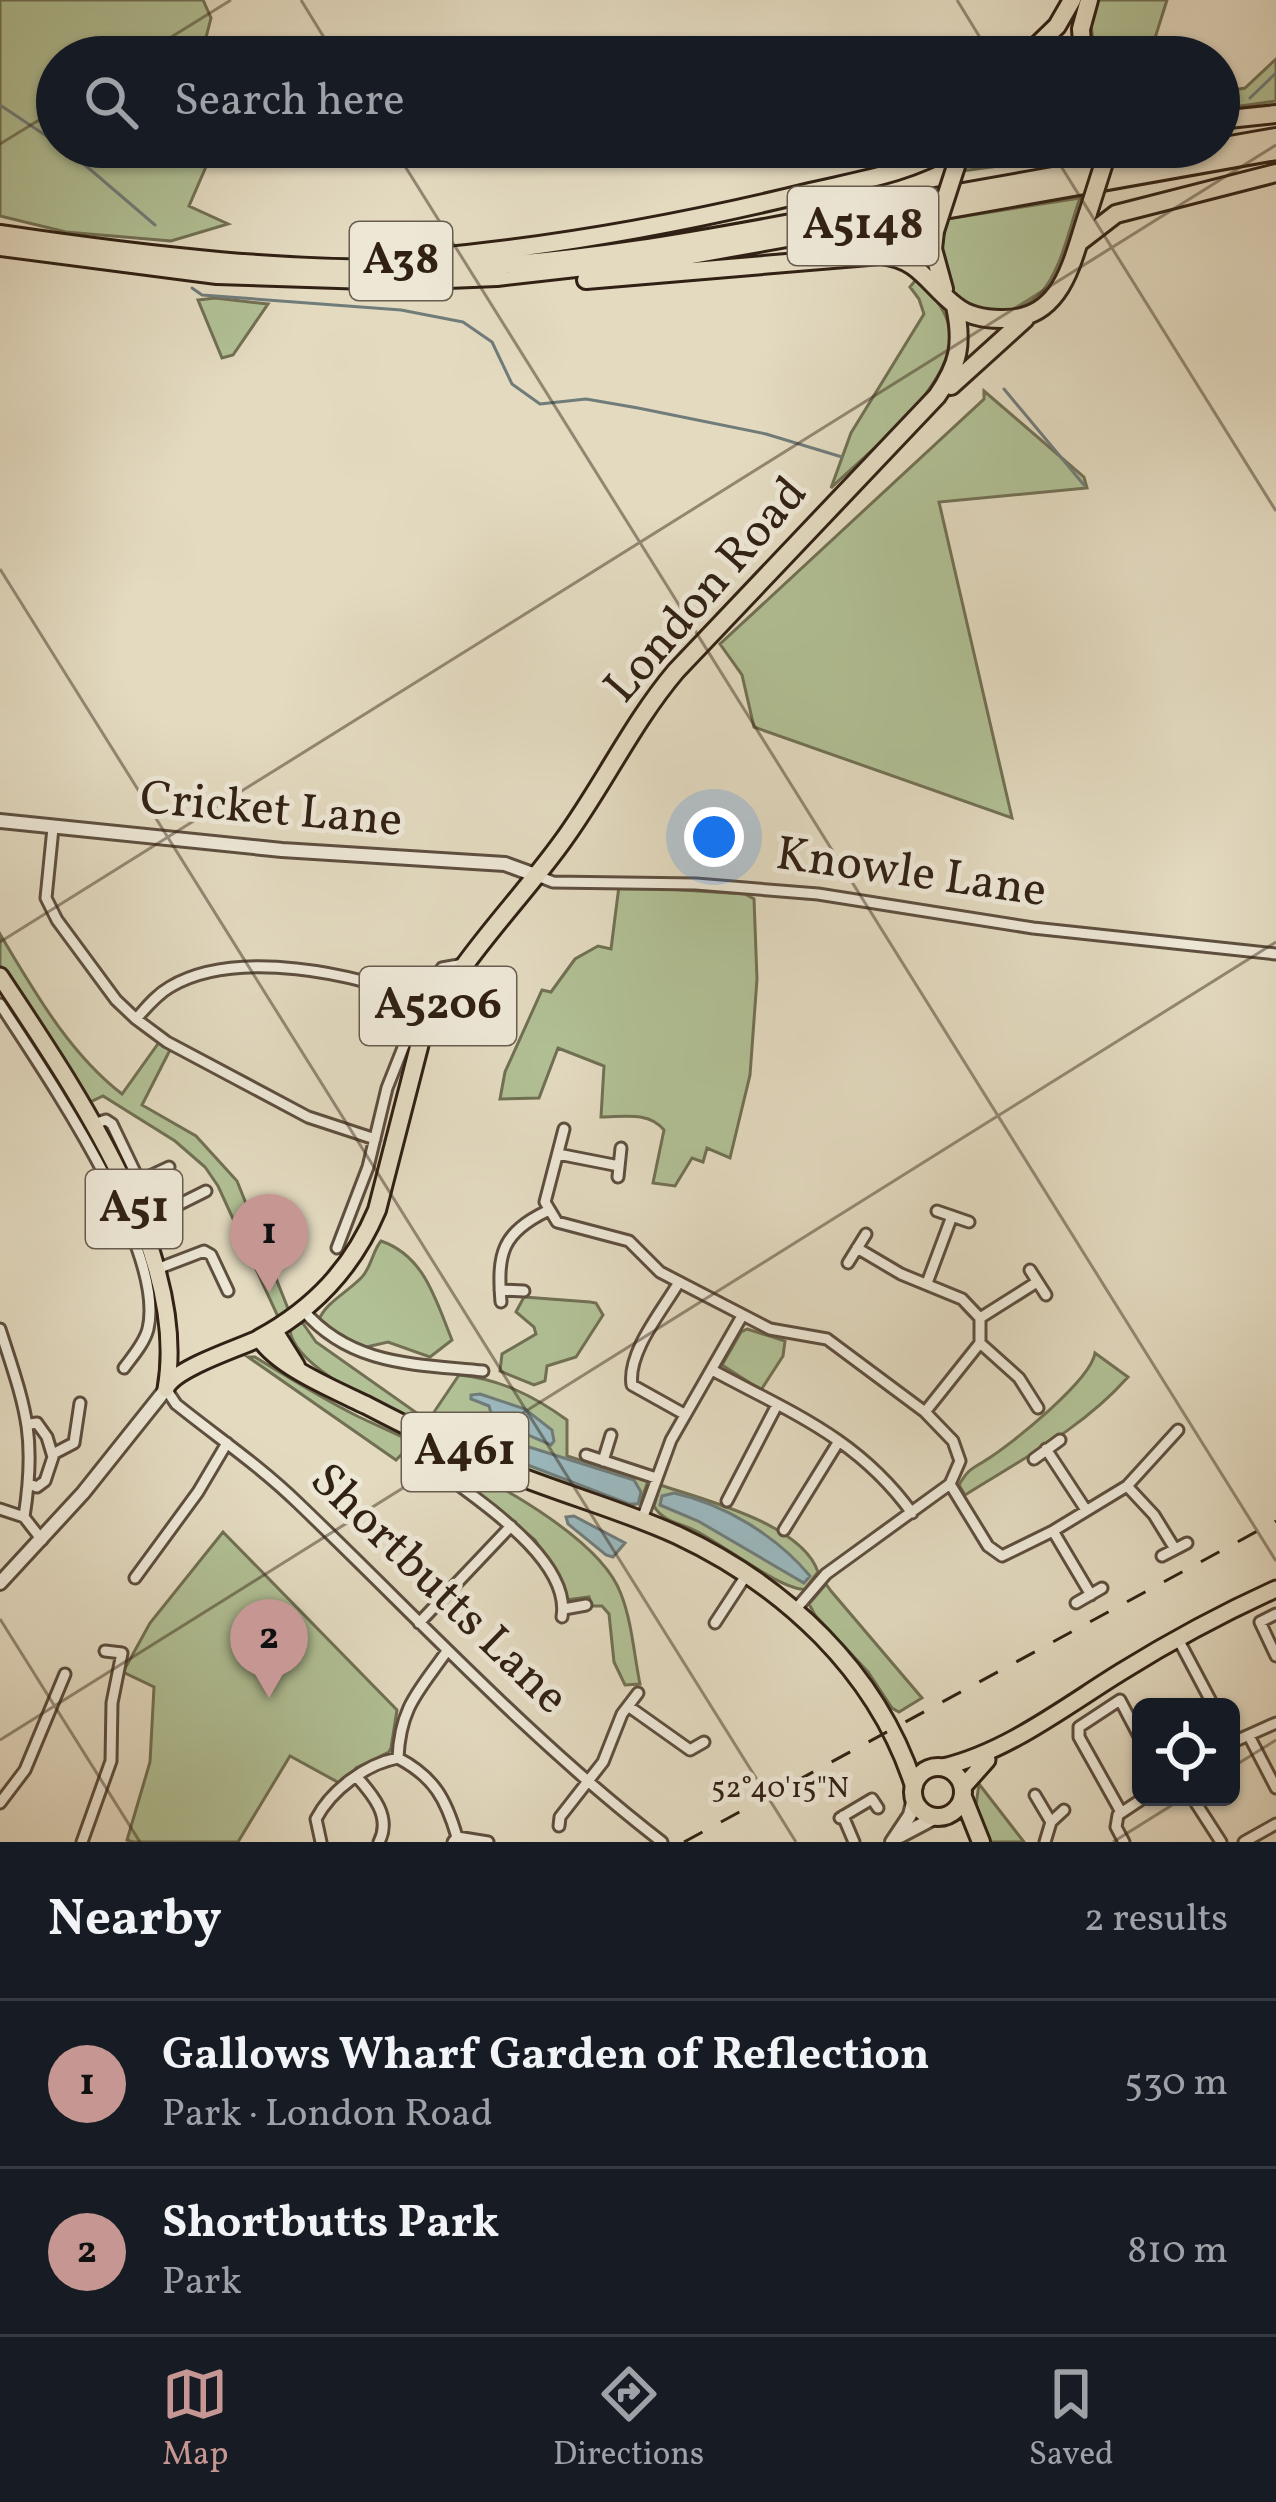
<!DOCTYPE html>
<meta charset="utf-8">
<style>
:root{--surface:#171b24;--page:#20242c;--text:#f1f3f6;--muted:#9ea1a6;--line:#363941;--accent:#c59692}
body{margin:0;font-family:Vollkorn,serif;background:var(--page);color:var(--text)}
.controls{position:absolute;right:36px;bottom:36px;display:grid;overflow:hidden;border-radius:18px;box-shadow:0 3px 9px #0004}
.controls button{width:108px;height:108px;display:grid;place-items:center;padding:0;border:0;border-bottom:3px solid var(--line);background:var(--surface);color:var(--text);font:60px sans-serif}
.you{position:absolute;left:714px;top:837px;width:42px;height:42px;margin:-30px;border:9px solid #fff;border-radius:50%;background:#1a73e8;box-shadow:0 0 0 18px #1a73e833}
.badge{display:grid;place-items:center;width:78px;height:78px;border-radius:50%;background:var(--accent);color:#111;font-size:39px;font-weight:700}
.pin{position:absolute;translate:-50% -99px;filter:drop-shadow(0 3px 6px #0008)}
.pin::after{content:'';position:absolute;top:63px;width:42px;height:36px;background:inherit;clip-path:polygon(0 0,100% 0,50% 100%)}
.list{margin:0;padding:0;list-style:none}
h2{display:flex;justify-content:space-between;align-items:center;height:156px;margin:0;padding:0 48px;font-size:51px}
h2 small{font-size:39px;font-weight:400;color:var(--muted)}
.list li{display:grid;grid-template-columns:78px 1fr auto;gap:36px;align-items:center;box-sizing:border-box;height:168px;padding:0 48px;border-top:3px solid var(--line)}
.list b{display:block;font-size:45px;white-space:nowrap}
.list p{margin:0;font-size:39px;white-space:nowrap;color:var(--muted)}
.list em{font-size:39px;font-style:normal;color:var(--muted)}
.icon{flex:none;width:66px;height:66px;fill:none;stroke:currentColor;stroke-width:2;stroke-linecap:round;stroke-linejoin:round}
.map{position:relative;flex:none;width:1276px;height:1842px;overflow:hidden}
.search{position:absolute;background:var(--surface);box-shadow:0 3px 9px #0004;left:36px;right:36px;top:36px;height:132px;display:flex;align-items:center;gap:30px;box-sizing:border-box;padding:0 42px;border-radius:66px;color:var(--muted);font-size:45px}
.sheet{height:492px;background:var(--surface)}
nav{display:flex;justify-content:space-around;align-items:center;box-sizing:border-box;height:168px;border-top:3px solid var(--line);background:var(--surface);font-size:33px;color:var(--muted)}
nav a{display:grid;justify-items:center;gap:6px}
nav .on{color:var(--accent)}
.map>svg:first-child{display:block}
.green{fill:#b1c095;stroke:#717054;stroke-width:3}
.water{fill:#9ab8be;stroke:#707c7a;stroke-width:3}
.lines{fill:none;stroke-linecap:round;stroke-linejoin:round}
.stream{stroke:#707c7a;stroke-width:3}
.minor-casing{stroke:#5e4f3f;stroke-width:15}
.tertiary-casing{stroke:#5e4f3f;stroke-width:18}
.primary-casing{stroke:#312114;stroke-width:21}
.trunk-casing{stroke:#312114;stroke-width:22}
.minor{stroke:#ede7d6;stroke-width:9}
.tertiary{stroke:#ede7d6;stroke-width:12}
.primary{stroke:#e3dac0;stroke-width:15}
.trunk{stroke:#e3dac0;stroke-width:16}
.rail{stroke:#312114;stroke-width:3;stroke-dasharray:21 21;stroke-linecap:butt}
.trunk-bridge-casing{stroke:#312114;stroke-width:22;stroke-linecap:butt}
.trunk-bridge{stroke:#e3dac0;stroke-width:16}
.ticks{fill:none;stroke:#312114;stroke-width:3;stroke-opacity:0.45}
.labels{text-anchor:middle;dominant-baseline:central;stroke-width:10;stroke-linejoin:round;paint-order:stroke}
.shield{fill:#ede7d6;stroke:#695c4e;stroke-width:3}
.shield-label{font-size:45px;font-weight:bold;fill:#312114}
.street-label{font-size:48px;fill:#312114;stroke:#ede7d6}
.ticks-label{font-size:30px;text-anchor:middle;fill:#312114;stroke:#ede7d6;stroke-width:10;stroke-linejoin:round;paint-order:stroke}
</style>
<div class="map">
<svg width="1276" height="1842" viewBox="0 0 1276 1842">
<rect width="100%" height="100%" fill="#e3dac0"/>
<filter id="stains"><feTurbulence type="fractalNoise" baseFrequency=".00167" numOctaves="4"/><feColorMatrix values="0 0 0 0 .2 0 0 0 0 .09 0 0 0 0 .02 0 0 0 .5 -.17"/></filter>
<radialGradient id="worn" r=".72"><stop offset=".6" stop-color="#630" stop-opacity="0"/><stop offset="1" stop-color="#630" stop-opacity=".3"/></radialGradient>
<path class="green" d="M0,0H203L211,18L201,57H57V147H196L208,162L189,206L228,224L171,241L66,232L0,216Z
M1098,0H1167L1149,57H1094L1091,22Z
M1276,59V101L1219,109V93L1245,88Z
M970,147H1096L1095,153L962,171Z
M1080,198C1069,228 1062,269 1041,293C1020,316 970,325 952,292C940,271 940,240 947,219Z
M918,277C931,293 949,312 950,334C953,388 867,453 831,488L851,433L924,314L919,299L910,287Z
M215,298L268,304L233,355L222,358L198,300Z
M984,391L1084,477L1087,488L939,502L1012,818L754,727L742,675L720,644L984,399Z
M619,886L745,894L754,899L757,979L750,1075L730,1158L707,1148L703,1162L692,1158L675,1186L653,1183L664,1130C649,1111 623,1117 601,1117L604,1066L558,1048L539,1098L500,1099L505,1072L542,990L551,992L575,959L598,946L611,949Z
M0,934C34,991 69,1053 122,1094L160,1041L171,1048L142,1105L196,1136L237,1181L289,1311L279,1319L218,1186L205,1167L175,1141L103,1096L86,1104L0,970Z
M381,1241C425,1256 436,1301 452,1340L430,1357L388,1342L362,1348L342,1341L319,1320C325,1303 349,1291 362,1277C372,1266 372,1252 381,1241Z
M524,1297L590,1302L596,1303L603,1315L576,1357L547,1366L545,1381L534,1385L500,1371L502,1354L536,1334L534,1327L516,1312Z
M302,1322L316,1342L428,1421L459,1375C500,1379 534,1396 567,1420V1456L648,1481L641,1501L631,1506C570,1486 296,1394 290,1330Z
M747,1329L785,1341L783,1356L761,1390L722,1365L741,1332Z
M1095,1353L1128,1377C1082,1429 1022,1459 965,1495L959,1485C968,1469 972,1469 986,1460C1012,1444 1091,1380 1095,1353Z
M248,1357H255C289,1378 323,1399 359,1417C426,1448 595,1522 621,1594C632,1622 634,1655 640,1684L625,1685L614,1662L609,1614L602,1606H592L589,1597L566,1600L552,1566L535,1540L414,1442L396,1460Z
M660,1485C705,1500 802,1524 818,1572L805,1589C783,1592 720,1542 694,1530C679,1523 662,1521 654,1506Z
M223,1532L397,1710L391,1748L389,1752L356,1768L343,1785L290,1756L238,1842H133L127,1840L150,1762L154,1687L123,1672L150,1623Z
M826,1584L831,1591L922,1698L899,1712L892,1708L868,1672L815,1615L809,1604Z
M979,1784L1024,1842H989L976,1805Z"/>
<path class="water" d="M480,1394L525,1409L552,1430L554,1441L551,1445L493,1420L489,1406L471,1399V1395Z
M453,1423L634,1480L641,1492L638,1504H629L445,1433L444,1424Z
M674,1493C724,1504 777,1536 810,1576L804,1583L698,1521L660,1505L662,1496Z
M574,1516L625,1543L613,1557L606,1555L568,1524L566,1517Z"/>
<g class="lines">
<path class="stream" d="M1250,98L1276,73
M0,105L57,143
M64,147L155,225
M192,288L202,295L401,310L463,322L492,342L512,384L540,404L586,399L638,408L766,434L842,457
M1004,389L1084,485"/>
<defs>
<path id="minor" d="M53,828L46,898L57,920L116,1000L136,1019L167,1042L308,1117L375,1139
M535,875L553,882L696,884L818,894L1033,928L1276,954
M0,1004C44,1072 167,1249 148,1329C144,1344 132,1357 124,1368
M136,1019C146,1008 156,995 170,987C236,948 356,973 423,1001
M93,1124L106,1120L112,1124L156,1216L141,1224
M564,1129L545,1202L557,1222L629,1241L660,1272L770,1329L827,1339L925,1412L953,1441L960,1461L950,1484L826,1574L795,1610
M558,1154L619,1166
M618,1177L621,1148
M139,1181L169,1167
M937,1211L969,1222
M156,1216L206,1191
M337,1248L368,1167L387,1088L414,1020L442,968L464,964
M857,1248L901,1274L962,1299L980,1318V1343L925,1412
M848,1263L866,1234
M157,1269L204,1251L211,1255L228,1291
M1030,1270L1046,1295
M679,1282C663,1310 627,1352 632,1385L684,1414
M927,1283L952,1216
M500,1290L524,1291
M501,1302C497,1253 502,1233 547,1211
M303,1310C351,1366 415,1364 483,1371
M980,1318L1037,1282
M0,1329C25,1407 37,1434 24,1517L42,1540
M980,1343L1019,1378L1038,1408
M712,1370C790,1412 858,1438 912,1513
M166,1389L176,1404C217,1437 260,1466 298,1503C418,1618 530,1740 662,1842
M1046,1449L1086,1510
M53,1454L74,1443L80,1403
M586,1455L656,1478
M1034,1459L1060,1440
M603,1461L611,1435
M428,1462C469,1495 572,1557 562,1617
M29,1484L37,1487L45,1481L53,1457L47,1437L37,1423L30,1424
M950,1484L988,1546L1002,1556L1053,1531L1127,1486L1178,1430
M1127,1486L1154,1515L1175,1549
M727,1501L777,1405
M0,1509L24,1517
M641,1522L671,1440L742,1316
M784,1530L839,1441
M1053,1531L1091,1595
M1162,1556L1187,1543
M135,1578L198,1492L227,1443
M1076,1603L1102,1588
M564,1609L586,1605
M1276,1614L1260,1622L1276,1656
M419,1623L511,1526
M715,1623L747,1574
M1178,1639L1214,1707
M628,1706L690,1750L704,1742
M1249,1736L1276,1788
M1231,1743L1276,1723
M398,1758C400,1707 419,1691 447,1651
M356,1776C373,1795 392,1817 379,1842
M1035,1795L1051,1822
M1192,1797L1221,1842
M0,1803L25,1770L65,1674
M1121,1812L1079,1737V1727L1120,1700L1141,1740
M843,1816L854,1842
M840,1818L872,1799L878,1808
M559,1826L560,1817L603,1762L622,1714L638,1693
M457,1837L488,1842
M82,1842L111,1761L112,1703L122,1653L105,1651
M321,1842L316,1819C331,1790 366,1764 398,1758C434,1777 446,1799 457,1837L453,1842
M1045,1842L1051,1822L1064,1810
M1124,1842L1116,1827L1118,1815L1145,1797
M1244,1842L1276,1824"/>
<path id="tertiary" d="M0,821L282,850L505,864L535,875
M0,1583L83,1493L166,1389
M900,1836L936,1817
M892,1842L910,1815L914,1798"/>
<path id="primary" d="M0,976C71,1084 190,1253 166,1389
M167,1386C179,1367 237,1349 260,1338
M943,1767C1007,1752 1066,1706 1121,1672C1171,1641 1223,1613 1276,1589
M963,1787L987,1760"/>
<path id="trunk" d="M1025,57L1057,26L1072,0
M1083,57L1081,29L1089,0
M1219,120L1276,114
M1219,147L1276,137
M935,231L933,249L944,289
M0,234C148,256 294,273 444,268C580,264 717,237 850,212C973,190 1095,169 1218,147
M1081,241L1116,214L1276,173
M0,247L217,275L399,281L497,277L691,255L1276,151
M427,258C558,246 684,223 810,192C857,181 910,173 951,147
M586,280L881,255C920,259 928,285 956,306C968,316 987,319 1001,319C1064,321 1072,259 1088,213
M951,386L1025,319
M274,1331L296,1366
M913 1792a25 25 0 1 1 50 0a25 25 0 1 1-50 0Z
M914,1786C877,1671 784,1585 677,1535C622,1510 562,1494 506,1471C458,1452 412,1429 366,1405C335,1390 277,1366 260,1338C315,1308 353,1267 377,1210L421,1039C454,964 515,907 562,842C603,786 632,723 676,671L937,396C959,364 963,344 955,306
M963,1797L981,1842"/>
</defs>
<use href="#minor" class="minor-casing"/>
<use href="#tertiary" class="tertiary-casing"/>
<use href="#primary" class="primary-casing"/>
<use href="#trunk" class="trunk-casing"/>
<use href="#minor" class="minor"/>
<use href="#tertiary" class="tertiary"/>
<use href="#primary" class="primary"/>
<use href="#trunk" class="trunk"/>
<path class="rail" d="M684,1842L1276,1521"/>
<defs>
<path id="trunk-bridge" d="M1088,213L1109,147
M935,231L957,163"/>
</defs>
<use href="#trunk-bridge" class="trunk-bridge-casing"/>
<use href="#trunk-bridge" class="trunk-bridge"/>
</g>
<path class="ticks" d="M301,0L336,57M957,0L992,57M139,57L231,0M0,144L57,109M393,147L1276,1561M1049,147L1276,511M0,569L796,1842M0,942L1276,145M0,1619L140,1842M0,1740L1276,942M1231,1768L1276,1740M1113,1842L1185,1797"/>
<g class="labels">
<g class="shield">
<rect x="788" y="187" width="150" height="78" rx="9"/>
<rect x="350" y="222" width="102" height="78" rx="9"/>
<rect x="360" y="967" width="156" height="78" rx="9"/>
<rect x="86" y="1170" width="96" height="78" rx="9"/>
<rect x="402" y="1413" width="126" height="78" rx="9"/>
</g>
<g class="shield-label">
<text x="863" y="226">A5148</text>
<text x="401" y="261">A38</text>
<text x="438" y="1006">A5206</text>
<text x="134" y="1209">A51</text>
<text x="465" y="1452">A461</text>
</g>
<g class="street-label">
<text transform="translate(707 591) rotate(-49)">London Road</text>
<text transform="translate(271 811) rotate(5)">Cricket Lane</text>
<text transform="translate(911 874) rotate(8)">Knowle Lane</text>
<text transform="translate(438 1590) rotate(44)">Shortbutts Lane</text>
</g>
</g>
<g class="ticks-label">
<text x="780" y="1797">52°40'15"N</text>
</g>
<rect width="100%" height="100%" filter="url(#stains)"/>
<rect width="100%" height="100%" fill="url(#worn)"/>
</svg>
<div class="controls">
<button><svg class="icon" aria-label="locate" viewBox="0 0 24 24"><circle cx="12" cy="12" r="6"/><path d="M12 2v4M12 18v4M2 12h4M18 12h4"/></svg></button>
</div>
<div class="you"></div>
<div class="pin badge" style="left:269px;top:1293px">1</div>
<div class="pin badge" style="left:269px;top:1698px">2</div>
<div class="search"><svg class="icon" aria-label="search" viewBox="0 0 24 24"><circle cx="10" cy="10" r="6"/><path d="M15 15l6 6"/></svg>Search here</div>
</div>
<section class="sheet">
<h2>Nearby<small>2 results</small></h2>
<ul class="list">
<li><span class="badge">1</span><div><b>Gallows Wharf Garden of Reflection</b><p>Park · London Road</p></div><em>530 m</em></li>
<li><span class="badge">2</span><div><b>Shortbutts Park</b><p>Park</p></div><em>810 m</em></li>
</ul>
</section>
<nav>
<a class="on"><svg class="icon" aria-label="map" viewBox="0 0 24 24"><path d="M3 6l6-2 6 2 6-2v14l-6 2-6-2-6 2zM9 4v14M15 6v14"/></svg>Map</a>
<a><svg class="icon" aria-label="directions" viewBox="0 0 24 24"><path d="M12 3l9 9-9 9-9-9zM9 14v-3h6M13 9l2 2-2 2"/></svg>Directions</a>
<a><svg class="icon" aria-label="saved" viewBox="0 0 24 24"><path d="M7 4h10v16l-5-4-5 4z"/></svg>Saved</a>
</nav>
